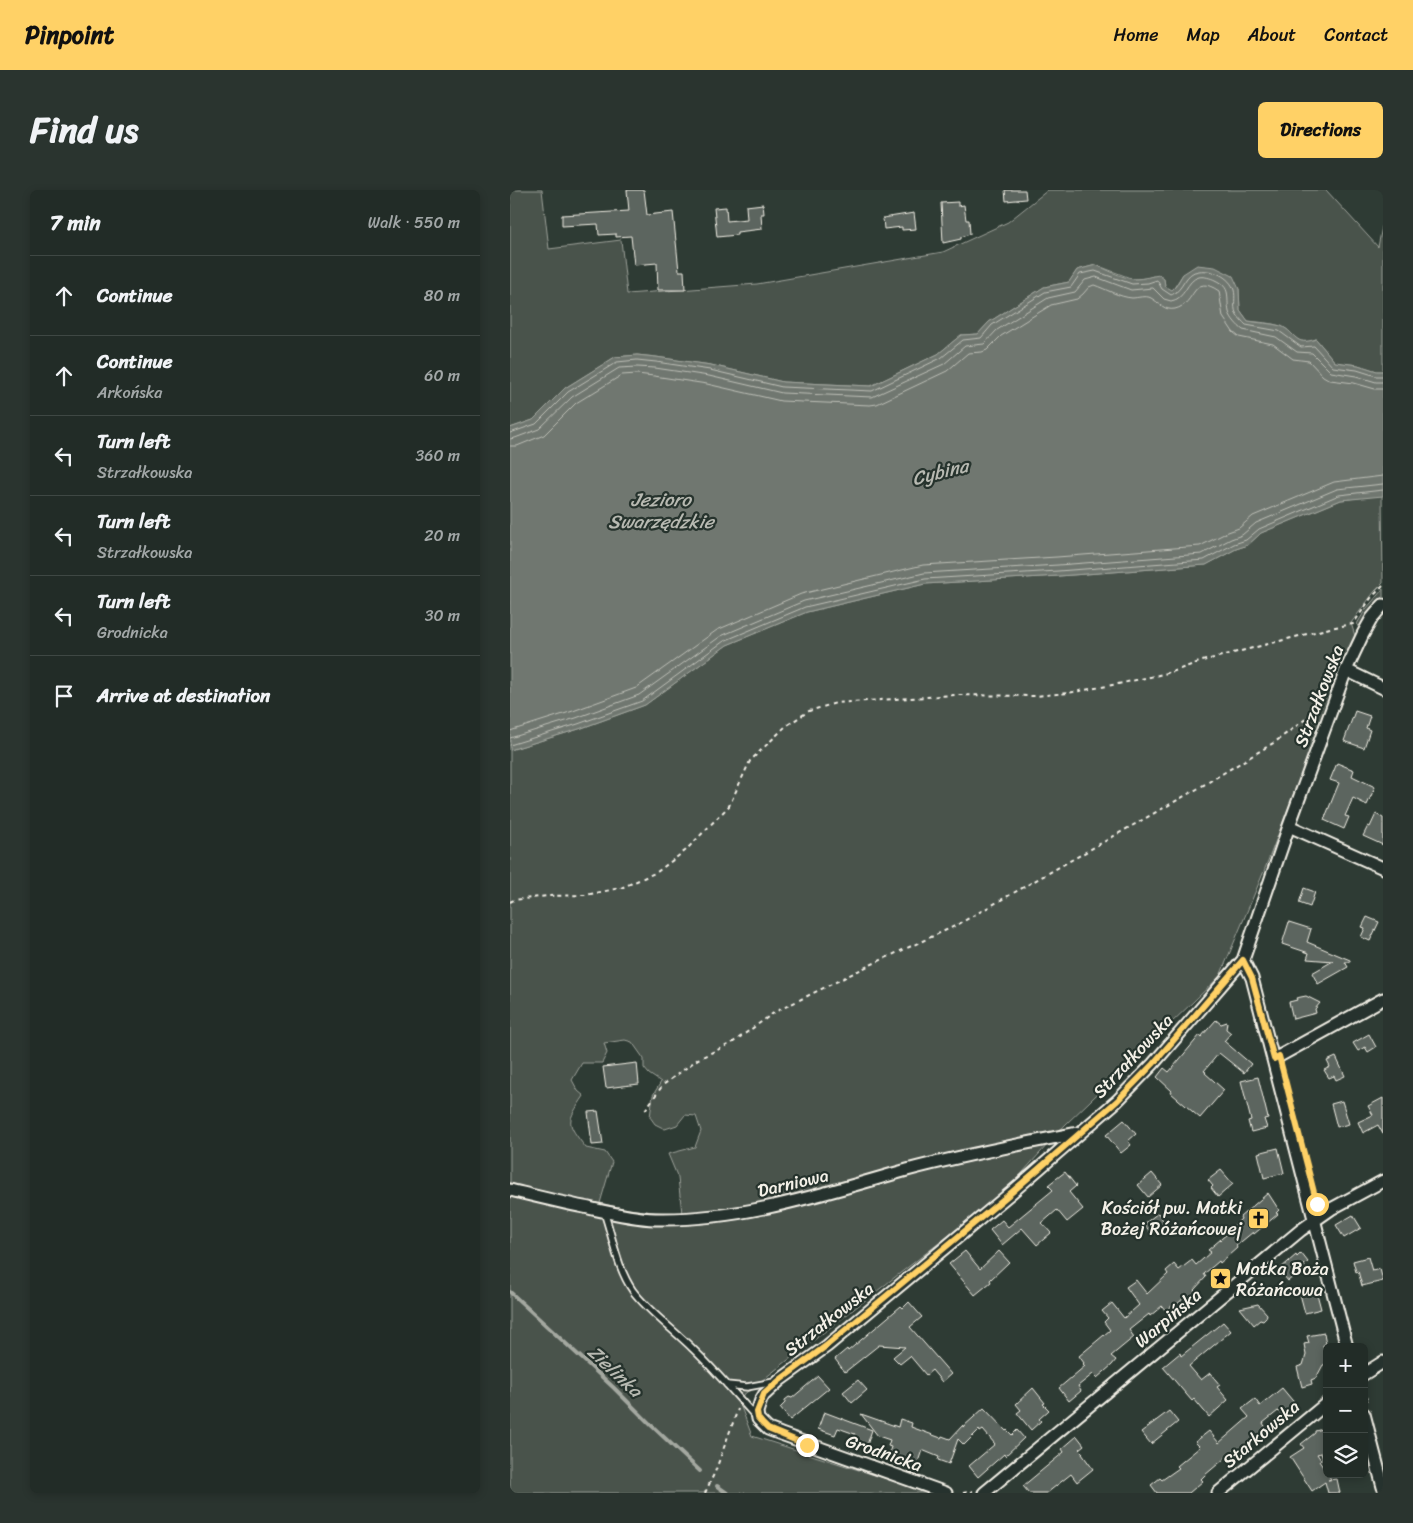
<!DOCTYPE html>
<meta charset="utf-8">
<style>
:root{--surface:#222c27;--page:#2a342f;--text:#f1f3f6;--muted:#a2a7a7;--line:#3f4844;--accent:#ffd166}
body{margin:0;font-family:Sriracha,sans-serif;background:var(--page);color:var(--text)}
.controls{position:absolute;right:15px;bottom:15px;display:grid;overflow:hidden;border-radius:8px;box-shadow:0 2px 8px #0003}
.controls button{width:45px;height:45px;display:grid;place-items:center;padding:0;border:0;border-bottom:1px solid var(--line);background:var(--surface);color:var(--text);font:25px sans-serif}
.stop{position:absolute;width:15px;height:15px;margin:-11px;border:4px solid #ffd166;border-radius:50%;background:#fff}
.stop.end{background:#ffd166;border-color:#fff;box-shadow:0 1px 5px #0008}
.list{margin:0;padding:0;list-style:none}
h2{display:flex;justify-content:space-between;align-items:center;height:65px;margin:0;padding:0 20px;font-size:21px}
h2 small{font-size:16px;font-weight:400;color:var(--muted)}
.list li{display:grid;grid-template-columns:32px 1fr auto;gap:15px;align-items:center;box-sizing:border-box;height:80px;padding:0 20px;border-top:1px solid var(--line)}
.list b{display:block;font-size:19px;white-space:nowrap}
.list p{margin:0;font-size:16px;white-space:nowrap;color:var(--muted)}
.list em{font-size:16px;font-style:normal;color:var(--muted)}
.icon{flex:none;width:28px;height:28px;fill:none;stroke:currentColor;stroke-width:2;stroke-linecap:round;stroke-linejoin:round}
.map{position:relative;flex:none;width:873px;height:1303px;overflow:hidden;border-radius:8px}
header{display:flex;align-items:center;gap:30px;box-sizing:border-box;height:70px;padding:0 25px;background:var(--accent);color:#111}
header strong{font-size:24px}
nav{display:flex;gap:28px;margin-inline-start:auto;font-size:18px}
.intro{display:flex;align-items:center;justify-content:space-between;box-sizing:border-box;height:120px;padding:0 30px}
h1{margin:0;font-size:35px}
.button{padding:12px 22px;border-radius:8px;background:var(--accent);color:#111;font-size:18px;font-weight:700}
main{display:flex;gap:30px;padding:0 30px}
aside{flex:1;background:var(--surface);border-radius:8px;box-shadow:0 2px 8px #0003}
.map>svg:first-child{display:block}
.green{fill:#48524c;stroke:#9ea29a;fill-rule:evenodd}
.water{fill:#6f7770;stroke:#a4a8a0}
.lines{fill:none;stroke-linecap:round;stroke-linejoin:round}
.shore{stroke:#bfc0b8;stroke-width:1}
.stream{stroke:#a4a8a0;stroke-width:4}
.building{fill:#5c655e;stroke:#f4f1e8}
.lane-casing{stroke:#f4f1e8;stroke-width:9}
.street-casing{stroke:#f4f1e8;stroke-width:15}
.path{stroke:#f4f1e8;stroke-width:2;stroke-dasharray:4 4;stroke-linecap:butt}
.lane{stroke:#26332d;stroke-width:5.5}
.street{stroke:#26332d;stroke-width:11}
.route{stroke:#ffd166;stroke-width:6}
.labels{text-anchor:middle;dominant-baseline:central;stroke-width:4.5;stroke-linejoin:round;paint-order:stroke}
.street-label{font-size:18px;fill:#f4f1e8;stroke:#26332d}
.poi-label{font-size:18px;fill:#f4f1e8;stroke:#26332d;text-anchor:end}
.water-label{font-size:19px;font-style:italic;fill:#b8bab2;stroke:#26332d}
</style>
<header>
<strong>Pinpoint</strong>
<nav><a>Home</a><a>Map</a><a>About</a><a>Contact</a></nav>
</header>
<div class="intro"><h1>Find us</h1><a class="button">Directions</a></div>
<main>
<aside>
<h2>7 min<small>Walk · 550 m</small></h2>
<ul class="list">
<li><svg class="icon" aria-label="ahead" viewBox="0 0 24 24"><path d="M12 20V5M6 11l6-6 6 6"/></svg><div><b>Continue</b></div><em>80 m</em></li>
<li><svg class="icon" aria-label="ahead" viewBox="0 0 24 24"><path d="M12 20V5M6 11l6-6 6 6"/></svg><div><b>Continue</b><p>Arkońska</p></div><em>60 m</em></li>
<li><svg class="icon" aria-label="left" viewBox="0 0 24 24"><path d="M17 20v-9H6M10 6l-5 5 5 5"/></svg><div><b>Turn left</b><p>Strzałkowska</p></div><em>360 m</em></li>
<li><svg class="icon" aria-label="left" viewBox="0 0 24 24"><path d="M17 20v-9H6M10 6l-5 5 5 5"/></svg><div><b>Turn left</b><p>Strzałkowska</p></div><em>20 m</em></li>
<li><svg class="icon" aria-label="left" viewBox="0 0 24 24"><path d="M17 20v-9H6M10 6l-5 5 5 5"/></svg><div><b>Turn left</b><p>Grodnicka</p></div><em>30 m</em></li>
<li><svg class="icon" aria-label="arrive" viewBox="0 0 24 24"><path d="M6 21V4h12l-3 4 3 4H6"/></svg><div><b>Arrive at destination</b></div></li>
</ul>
</aside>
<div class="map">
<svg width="873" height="1303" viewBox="0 0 873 1303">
<rect width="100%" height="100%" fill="#2e3b34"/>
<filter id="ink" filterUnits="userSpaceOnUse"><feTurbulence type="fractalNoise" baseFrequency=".02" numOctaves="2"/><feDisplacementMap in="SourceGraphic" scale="10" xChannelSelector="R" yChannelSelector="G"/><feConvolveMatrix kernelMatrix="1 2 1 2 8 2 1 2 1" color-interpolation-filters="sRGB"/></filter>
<g filter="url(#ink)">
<path class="green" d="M0,0H32L39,59L111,50L117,104L247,94L433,62L498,32L538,0H816L868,57L873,32V181H867L848,175L825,172L806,149C784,157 787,143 771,136C761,133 748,132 738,131L730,120L729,99L673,84L662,101L655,96L654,89L643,86L637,88L623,89L586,75L567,80L559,92L534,97L479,132L468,144L451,145L428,164L361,196L273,192L201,175L146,167L127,165L105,167L55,198L23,230L0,238Z
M872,305L873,393L865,401L841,433L845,446L754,681L710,786L555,935L496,1001L228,1209L242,1246L421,1303H0V560L69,539L135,515L217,455L297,422L415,394L549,386L696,375L726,359L738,355L751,343L831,310ZM115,850L122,852L134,869V878L139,884L151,892L143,905L140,927L145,934L155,939L167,935L175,925L186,926L191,941L185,957L158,964L168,988L172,1023C144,1023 118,1020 90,1013L102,972L95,962L76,958C56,932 56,933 74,906L68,901L62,890L72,873H92L97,863L94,853Z
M873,399V407L860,422L849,439L847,434L856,419Z"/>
<path class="water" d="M586,75C596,79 614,89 625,89C634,89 641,86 649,85L654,89L655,96L662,100L666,96L673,84L687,75L705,77L723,86L729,99L730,120L738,131C748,133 761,133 771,136C787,143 784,157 806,149L825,172L848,175L867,181H873V306L831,310L751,343L738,355L726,359L696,375L549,386L415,394L297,422L217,455L135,515L69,539L0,560V238L23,230L55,198L105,167L127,165L146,167L201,175L273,192L361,196L428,164L451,145L468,144L479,132L534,97L559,92L567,80Z"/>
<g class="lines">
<path class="shore" d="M0,243L26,234L58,202L107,172L127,170L146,172L200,180L272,197L362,201L431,168L453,150L471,148L482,135L535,102L561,97L570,84L585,81L622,94L638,93L647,90L652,99L661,105C674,101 674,82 689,81C703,79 720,87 724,100C726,107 723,116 726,123C728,127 733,132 736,135L769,141L791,157L804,156L823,177L847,180L866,186H873
M0,249L5,248L29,239L62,207L109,178L127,177L145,178L199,186L272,203L362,207L434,174L455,156L474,154L487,140L538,108L565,102L575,90L586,87L621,100L643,98L654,109L661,111C676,109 676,90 689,87C694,86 701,88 705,90C722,98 716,106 719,122C721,129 728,136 733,140L766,147L787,162L802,163L821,182L846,186L866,192H873
M0,256H7L34,245L66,213L112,185L127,184L144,186L197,194L271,211L360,215L367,214L437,181L458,163L472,162L477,160L491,146L541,115L567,109L573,104L579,97L584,95C596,99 609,107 622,108C627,108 636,105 641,108C650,113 654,121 665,119C687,114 681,82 709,101L713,127L723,142L729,147L763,154L783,169L799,171L813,186L820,190L844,193L865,199H873
M0,541L63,521L126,498L207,440L291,404L413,375L547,367L690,356L718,342L729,338L743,326L824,292L873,286
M0,548L66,528L129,505L211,446L294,411L414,383L548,375L692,364L721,349L732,345L746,333L827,299L873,294
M0,555L68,534L132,511L214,451L295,417L415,389L548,381L694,370L724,354L736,350L749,339L829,305L873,300"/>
<path class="stream" d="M0,1102L104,1198L141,1235L190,1281
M207,1296L217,1303"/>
</g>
<path class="building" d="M117,0H134L137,25L163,22L169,81H174L175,100H148L147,73L124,75L121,46L106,47V44L89,45L88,34L52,36V25L119,21Z
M495,0H515L516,9L496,11Z
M448,12V16L454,15L456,30H459L460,44L451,47V49L433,53L431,13Z
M253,14L254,24H251L252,39L227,42V45L207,47L204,18L216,17L217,31L237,29L236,16Z
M404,23L406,39L392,40V37L374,39L373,28Z
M845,521L860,526L856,538L860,540L854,558L834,551Z
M827,573L844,580L842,586L865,597L857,615L843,608L835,626L839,627L834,639L814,630L829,593L820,590Z
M866,624L873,628V655L853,646L858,636L860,637Z
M794,698L805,702L800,717L789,713Z
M857,727L869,732L860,751L851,747L855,738L852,737Z
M779,732L801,739L797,752L840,770V772H835L838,777L808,794L802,783L823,771L797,769L799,763L772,754Z
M796,806L810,813L805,819L806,823L783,829L779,812L787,810L786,808Z
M706,830L711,834L717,832L716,839L721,843L714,851L741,874L734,883L709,863L694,881L696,882L695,883L714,900L690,928L661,903L662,901L647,887L654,878L659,882L690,845L691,847Z
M859,844L866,857L858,862L855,857L848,861L843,853Z
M826,867L835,886L826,890L824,886L819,888L814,880L820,877L817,871Z
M127,873L129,894L96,898L93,877Z
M748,887L758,928L754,929L757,938L741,942L738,931L741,930L731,891Z
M873,908V944L868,935L853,943L848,932L863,925L858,916Z
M832,911L839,934L827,937L821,914Z
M88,921L93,954L82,955L78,922Z
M614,930L626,944L618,951L621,955L611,963L596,945Z
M768,958L774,983L754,988L748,963Z
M711,980L723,994L708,1007L701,998L703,996L698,990Z
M555,982L566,996L559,1002L573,1019L557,1032L547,1020L532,1033L541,1043L527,1055L512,1038L492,1055L480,1040L492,1030L498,1037L543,1000L538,995Z
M642,983L652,995L638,1007L628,995Z
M758,1003L769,1020L766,1023L768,1024L744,1044L743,1042L726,1056L727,1058L710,1073L709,1071L694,1084L696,1087L684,1100L687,1103L679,1109L676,1106L665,1116L664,1114L656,1121L652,1116L640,1126L639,1124L619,1140L624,1147L601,1166L606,1170L602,1175L587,1188L583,1184L568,1196L571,1201L559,1211L549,1198L575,1176L573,1174L574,1173L569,1166L600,1140L594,1132L598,1128L592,1121L602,1113L614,1128L629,1115L616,1097L626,1090L637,1104L658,1084L656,1081L664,1074L669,1080L682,1070L686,1075L701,1062L698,1060L724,1038L722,1037L731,1029L730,1027Z
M648,1023L655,1033L641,1043L634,1034Z
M843,1025L851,1038L834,1048L826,1035Z
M455,1061L470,1079L489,1061L499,1072L480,1090L481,1092L465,1105L439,1074Z
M791,1063L798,1072L794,1075L795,1077L778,1091L774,1086L769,1084L771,1078L786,1065L787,1067Z
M858,1067L862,1081L870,1079L873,1091L852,1096L848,1081L846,1082L843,1071Z
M806,1100L811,1119L795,1123L790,1104Z
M399,1112L412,1127L400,1137L441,1184L432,1192L422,1180L416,1185L400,1166L390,1174L383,1167L395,1157L369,1155L335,1182L325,1169L337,1159L338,1161L391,1116L393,1118Z
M748,1114L757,1124L756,1128L753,1131L750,1130L744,1135L730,1118Z
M713,1132L721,1141L679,1176L691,1190L700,1183L710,1195L707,1197L718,1210L699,1227L684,1209L682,1211L653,1177L670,1163L671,1166Z
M814,1143L816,1154L813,1155L817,1174L813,1175L806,1188L801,1190L802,1194L792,1197L787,1177L793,1175L796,1165L794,1154L799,1153L797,1146Z
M308,1186L319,1198L280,1230L270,1218L275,1213V1210L279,1207L282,1208Z
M348,1190L357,1200L342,1213L333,1202Z
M523,1198L535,1213L533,1214L539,1220L529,1229L531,1231L521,1240L507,1223L511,1220L506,1214Z
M772,1198L787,1216L774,1227L768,1221L753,1233L756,1238L729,1260L727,1258L695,1285L691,1289L693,1291L679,1303H647L641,1295L650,1288L652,1290L669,1278L667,1276L690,1257L685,1252L699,1241L709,1253L739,1227L732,1219L745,1209L750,1216Z
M474,1218L496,1241L497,1240L502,1245L507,1240L514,1248L495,1266L494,1264L468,1287L459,1276L485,1254L473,1240L470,1242L469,1240L454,1255L448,1249L439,1274L428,1270L429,1267L412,1260L407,1275L379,1263L381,1257L378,1256L380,1250L368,1246L351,1224L388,1237L390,1229L402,1233L401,1237L431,1248L432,1246L440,1249L453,1235V1237Z
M659,1221L668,1232L641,1254L631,1242Z
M314,1222L362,1240L357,1255L343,1250L345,1244L328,1238L325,1245L308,1239Z
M817,1238V1273L814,1274L811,1263L807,1264L811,1270L809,1271L821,1289L818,1290L827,1289L830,1303H818L815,1292L802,1301L780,1267L794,1258L791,1254L805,1243V1241Z
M567,1246L574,1255L569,1259L573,1263L572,1264L583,1279L567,1292L561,1284L537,1303H519L513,1296L554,1262L552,1259Z"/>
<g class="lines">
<defs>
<path id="lane" d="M94,1022C103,1048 107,1078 123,1101C138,1121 165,1141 183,1159C205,1180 225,1204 246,1227
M217,1195L237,1197L264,1192"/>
<path id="street" d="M836,480L873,498
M779,636L873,678
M733,770L742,788L837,1157
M764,869L873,809
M0,1000C25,1006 49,1012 74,1017C97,1022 121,1028 145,1029C232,1031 315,1003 397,980C453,965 511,954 568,943
M854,1184L873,1172
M854,1224L873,1297
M436,1303L271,1244L258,1239L248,1229L247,1222L251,1210L254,1205L270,1190L317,1156L502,1002L607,911L643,874L733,770L779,636L836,480L853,444L862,428L873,415
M474,1303L791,1040L821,1019L873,991
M708,1303L817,1213"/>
</defs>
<use href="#lane" class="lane-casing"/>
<use href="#street" class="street-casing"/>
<path class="path" d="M0,712L4,710L38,706L75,705L111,698L147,682L175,661L219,616L240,571L276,536L299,521L326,513L445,505L525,506L558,503L608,494L662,482L692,471L820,438L843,434L861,408L873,396
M135,920L153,895L188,869L222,853L265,822L358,776L445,736L687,599L765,552L809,519
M854,1199L858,1214
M195,1303L205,1282L228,1219
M453,1303L463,1301"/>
<use href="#lane" class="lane"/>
<use href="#street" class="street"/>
</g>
</g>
<g class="lines" filter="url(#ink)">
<path class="route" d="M297,1255L258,1239L252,1233L248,1228L247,1222L254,1204L270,1190L316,1156L502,1002L607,911L643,874L733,770L742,788L764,869L769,866L807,1014"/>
</g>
<defs>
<symbol id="church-square" viewBox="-11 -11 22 22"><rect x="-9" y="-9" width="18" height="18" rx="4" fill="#ffd166" stroke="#26332d"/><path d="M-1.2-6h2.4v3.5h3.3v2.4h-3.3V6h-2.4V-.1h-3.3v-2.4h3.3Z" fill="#111"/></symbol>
<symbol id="sight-square" viewBox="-11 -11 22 22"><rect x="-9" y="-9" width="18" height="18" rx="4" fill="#ffd166" stroke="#26332d"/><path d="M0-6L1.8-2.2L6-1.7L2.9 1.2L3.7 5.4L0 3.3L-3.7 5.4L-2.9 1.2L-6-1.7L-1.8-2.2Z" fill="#111"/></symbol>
</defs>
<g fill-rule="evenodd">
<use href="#church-square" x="736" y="1016" width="25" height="25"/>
<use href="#sight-square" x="698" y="1076" width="25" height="25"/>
</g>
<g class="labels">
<g class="street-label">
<text transform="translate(809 506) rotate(-69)">Strzałkowska</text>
<text transform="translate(623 866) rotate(-47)">Strzałkowska</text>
<text transform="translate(283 993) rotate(-13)">Darniowa</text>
<text transform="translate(658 1128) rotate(-40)">Warpińska</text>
<text transform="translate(319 1129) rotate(-38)">Strzałkowska</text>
<text transform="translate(751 1244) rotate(-40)">Starkowska</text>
<text transform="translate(374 1263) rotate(19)">Grodnicka</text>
</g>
<g class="poi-label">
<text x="732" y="1018">Kościół pw. Matki<tspan x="732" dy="21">Bożej Różańcowej</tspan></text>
<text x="726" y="1079" text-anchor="start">Matka Boża<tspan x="726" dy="21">Różańcowa</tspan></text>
</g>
<g class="water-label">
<text transform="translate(430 282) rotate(-14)">Cybina</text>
<text x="151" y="309">Jezioro<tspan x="151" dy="22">Swarzędzkie</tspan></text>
<text transform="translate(105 1181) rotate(43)">Zielinka</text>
</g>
</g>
</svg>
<div class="controls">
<button>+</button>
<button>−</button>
<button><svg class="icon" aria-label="layers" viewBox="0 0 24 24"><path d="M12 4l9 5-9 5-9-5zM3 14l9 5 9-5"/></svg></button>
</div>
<div class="stop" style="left:807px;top:1014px"></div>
<div class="stop end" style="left:297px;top:1255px"></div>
</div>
</main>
